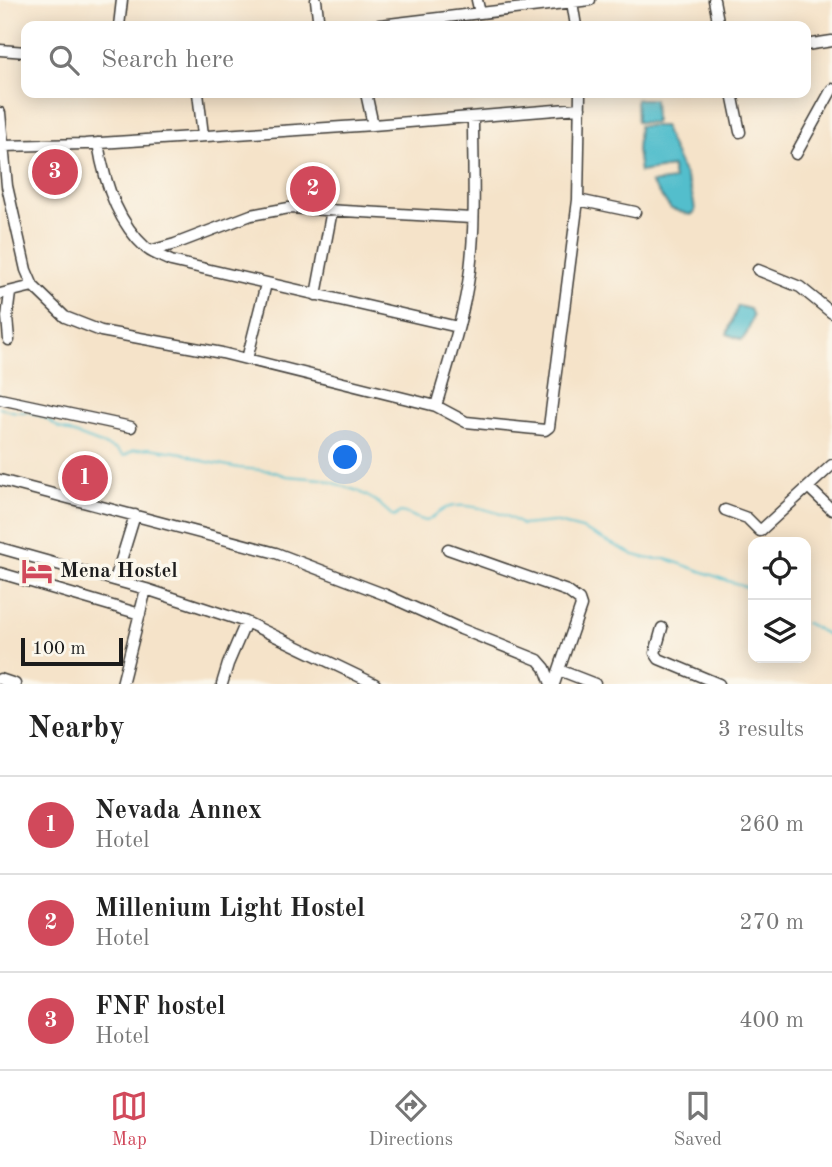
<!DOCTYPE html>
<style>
:root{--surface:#fff;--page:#f2f2f2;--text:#222;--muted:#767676;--line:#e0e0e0;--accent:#d1495b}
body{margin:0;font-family:"Old Standard TT",serif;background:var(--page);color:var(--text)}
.controls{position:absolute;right:21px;bottom:21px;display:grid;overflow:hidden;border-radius:14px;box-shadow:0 4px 18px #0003}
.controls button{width:63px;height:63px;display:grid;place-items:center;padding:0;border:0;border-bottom:2px solid var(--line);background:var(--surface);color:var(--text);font:35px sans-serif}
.scale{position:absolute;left:21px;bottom:18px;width:102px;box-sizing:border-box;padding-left:7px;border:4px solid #1c1c1c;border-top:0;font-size:19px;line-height:24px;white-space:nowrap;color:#1c1c1c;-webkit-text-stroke:5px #fbf7ec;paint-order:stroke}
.you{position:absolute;left:346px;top:458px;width:24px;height:24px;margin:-18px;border:5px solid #fff;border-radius:50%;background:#1a73e8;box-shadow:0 0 0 10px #1a73e833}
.badge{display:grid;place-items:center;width:46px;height:46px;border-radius:50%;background:var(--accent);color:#fff;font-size:23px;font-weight:700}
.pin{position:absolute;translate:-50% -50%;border:4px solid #fff;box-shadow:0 2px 7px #0006}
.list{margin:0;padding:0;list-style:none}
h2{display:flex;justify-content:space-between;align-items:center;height:91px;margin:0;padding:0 28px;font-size:30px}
h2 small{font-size:23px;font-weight:400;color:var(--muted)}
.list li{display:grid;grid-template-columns:46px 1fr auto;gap:21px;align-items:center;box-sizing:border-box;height:98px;padding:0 28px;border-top:2px solid var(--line)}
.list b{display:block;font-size:26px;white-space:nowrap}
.list p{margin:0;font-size:23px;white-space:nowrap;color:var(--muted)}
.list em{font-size:23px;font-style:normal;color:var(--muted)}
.icon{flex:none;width:38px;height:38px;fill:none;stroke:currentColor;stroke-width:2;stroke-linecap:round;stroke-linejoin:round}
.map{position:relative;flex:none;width:832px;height:684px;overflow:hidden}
.search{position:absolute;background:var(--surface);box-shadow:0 4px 18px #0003;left:21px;right:21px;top:21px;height:77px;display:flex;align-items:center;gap:18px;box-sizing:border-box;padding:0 24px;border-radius:14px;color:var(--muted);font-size:26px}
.sheet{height:385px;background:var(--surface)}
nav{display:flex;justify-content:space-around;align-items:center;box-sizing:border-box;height:98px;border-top:2px solid var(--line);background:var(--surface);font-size:19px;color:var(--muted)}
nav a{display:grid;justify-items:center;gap:4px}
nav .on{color:var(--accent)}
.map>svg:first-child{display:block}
.water{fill:#52becc;stroke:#376d74;stroke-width:2}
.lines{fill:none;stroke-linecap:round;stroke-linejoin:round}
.stream{stroke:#52becc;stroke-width:2}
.minor-casing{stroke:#3d3a36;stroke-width:13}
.minor{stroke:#fff;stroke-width:10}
.labels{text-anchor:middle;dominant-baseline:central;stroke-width:7;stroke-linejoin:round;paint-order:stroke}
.poi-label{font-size:21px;font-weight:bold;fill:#1c1c1c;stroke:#fbf7ec;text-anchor:start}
</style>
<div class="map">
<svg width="832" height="684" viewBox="0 0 832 684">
<rect width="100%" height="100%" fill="#fbf7ec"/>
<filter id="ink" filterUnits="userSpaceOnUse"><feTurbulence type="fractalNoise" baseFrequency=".0143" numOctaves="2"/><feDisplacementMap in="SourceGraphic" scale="14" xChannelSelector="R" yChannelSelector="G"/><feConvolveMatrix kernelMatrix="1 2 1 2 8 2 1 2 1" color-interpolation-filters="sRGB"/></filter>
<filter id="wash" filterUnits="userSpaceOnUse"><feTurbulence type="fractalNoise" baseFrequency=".00686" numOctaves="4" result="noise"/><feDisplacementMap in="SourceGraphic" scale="28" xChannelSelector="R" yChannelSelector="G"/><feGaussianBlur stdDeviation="1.57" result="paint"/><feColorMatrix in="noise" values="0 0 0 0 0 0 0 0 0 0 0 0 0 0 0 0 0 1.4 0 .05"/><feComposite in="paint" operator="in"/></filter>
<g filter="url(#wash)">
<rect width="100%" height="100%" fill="#f5e3c9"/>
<path class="water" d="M636,99H654L655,123L637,122Z
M639,126H664C672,156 693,180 695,212L691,215L671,209L651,183L674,180L672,167L640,172L637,150Z
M738,306L750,309L753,316L747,333L742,340L727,334Z"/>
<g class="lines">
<path class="stream" d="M0,408L16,412H30L43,417L59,428L117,450L124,456L134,450L149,448L183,453L203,461L239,468L272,471L286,476L322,479L358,491L376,501L394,517L400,512C410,513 417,520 427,521C433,517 440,511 446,508C466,501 506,513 522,525L554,522L582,529L634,555L650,559H667L748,588L753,592
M806,623L832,637"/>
</g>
</g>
<g filter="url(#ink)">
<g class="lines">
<defs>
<path id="minor" d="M316,0L319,26
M477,0L480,13
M714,0L719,26
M572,2L576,26
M119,26L122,0
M372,26L590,0
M806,45L832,41
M0,50L26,52
M198,93L203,135
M366,93L373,125
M732,93L740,132
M0,113L7,186L26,270L33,286L65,317L101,331L222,353L436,406L466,422L545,430L549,427L578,200L580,93
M98,143C104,181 116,221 146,248C153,254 163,257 171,261L458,327
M3,146L85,144L373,125L580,108
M796,154L832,89
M578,200L635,212
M150,251L175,244L251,215L289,208L472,218
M758,270L800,287L832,313
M0,294L33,286
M316,295L332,210
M9,340L7,317L10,293
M247,359L266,284
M0,399L131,427
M436,406C449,361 464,316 470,270C476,220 473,168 473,119
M0,480L276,553L386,595L461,629L538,660L545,668L551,684
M809,488L832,510
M725,510L747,518L760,531L832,465
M0,548L146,589L246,622L375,684
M448,549L567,591L579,600L581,606L554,684
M0,573L140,614
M115,580L135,515
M662,628L655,653L659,659L719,684
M559,670L595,684
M0,679L15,684
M122,684L146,589
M222,684L228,664L246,622"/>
</defs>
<use href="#minor" class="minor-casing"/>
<use href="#minor" class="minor"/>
</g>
</g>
<defs>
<symbol id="hotel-bare" viewBox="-9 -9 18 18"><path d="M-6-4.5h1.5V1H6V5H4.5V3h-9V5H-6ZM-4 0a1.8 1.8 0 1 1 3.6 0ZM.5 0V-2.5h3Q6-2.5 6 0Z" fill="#d1495b" stroke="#fbf7ec" stroke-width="2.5" paint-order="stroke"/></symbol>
</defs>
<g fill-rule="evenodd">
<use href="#hotel-bare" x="15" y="549" width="44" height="44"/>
</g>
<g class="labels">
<g class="poi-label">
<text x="60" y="571">Mena Hostel</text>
</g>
</g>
</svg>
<div class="controls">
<button><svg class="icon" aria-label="locate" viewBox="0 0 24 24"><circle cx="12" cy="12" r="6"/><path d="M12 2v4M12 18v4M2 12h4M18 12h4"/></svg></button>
<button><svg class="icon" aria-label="layers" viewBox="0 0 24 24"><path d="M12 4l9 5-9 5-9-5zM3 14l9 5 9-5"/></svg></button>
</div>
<div class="scale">100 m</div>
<div class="you"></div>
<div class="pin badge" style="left:85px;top:478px">1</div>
<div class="pin badge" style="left:313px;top:189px">2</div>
<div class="pin badge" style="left:55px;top:172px">3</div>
<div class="search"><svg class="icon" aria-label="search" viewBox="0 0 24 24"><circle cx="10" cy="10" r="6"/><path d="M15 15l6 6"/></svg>Search here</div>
</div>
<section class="sheet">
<h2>Nearby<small>3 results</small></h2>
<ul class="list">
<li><span class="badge">1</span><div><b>Nevada Annex</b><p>Hotel</p></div><em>260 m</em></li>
<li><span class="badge">2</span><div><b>Millenium Light Hostel</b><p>Hotel</p></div><em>270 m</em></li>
<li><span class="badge">3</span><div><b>FNF hostel</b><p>Hotel</p></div><em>400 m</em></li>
</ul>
</section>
<nav>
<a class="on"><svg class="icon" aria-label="map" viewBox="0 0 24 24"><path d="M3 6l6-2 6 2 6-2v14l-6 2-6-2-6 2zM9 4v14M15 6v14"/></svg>Map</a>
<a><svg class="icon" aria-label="directions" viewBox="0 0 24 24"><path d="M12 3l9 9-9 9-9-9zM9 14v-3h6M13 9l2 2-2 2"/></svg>Directions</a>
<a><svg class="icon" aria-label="saved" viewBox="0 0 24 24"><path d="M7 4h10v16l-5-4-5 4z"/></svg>Saved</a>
</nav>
